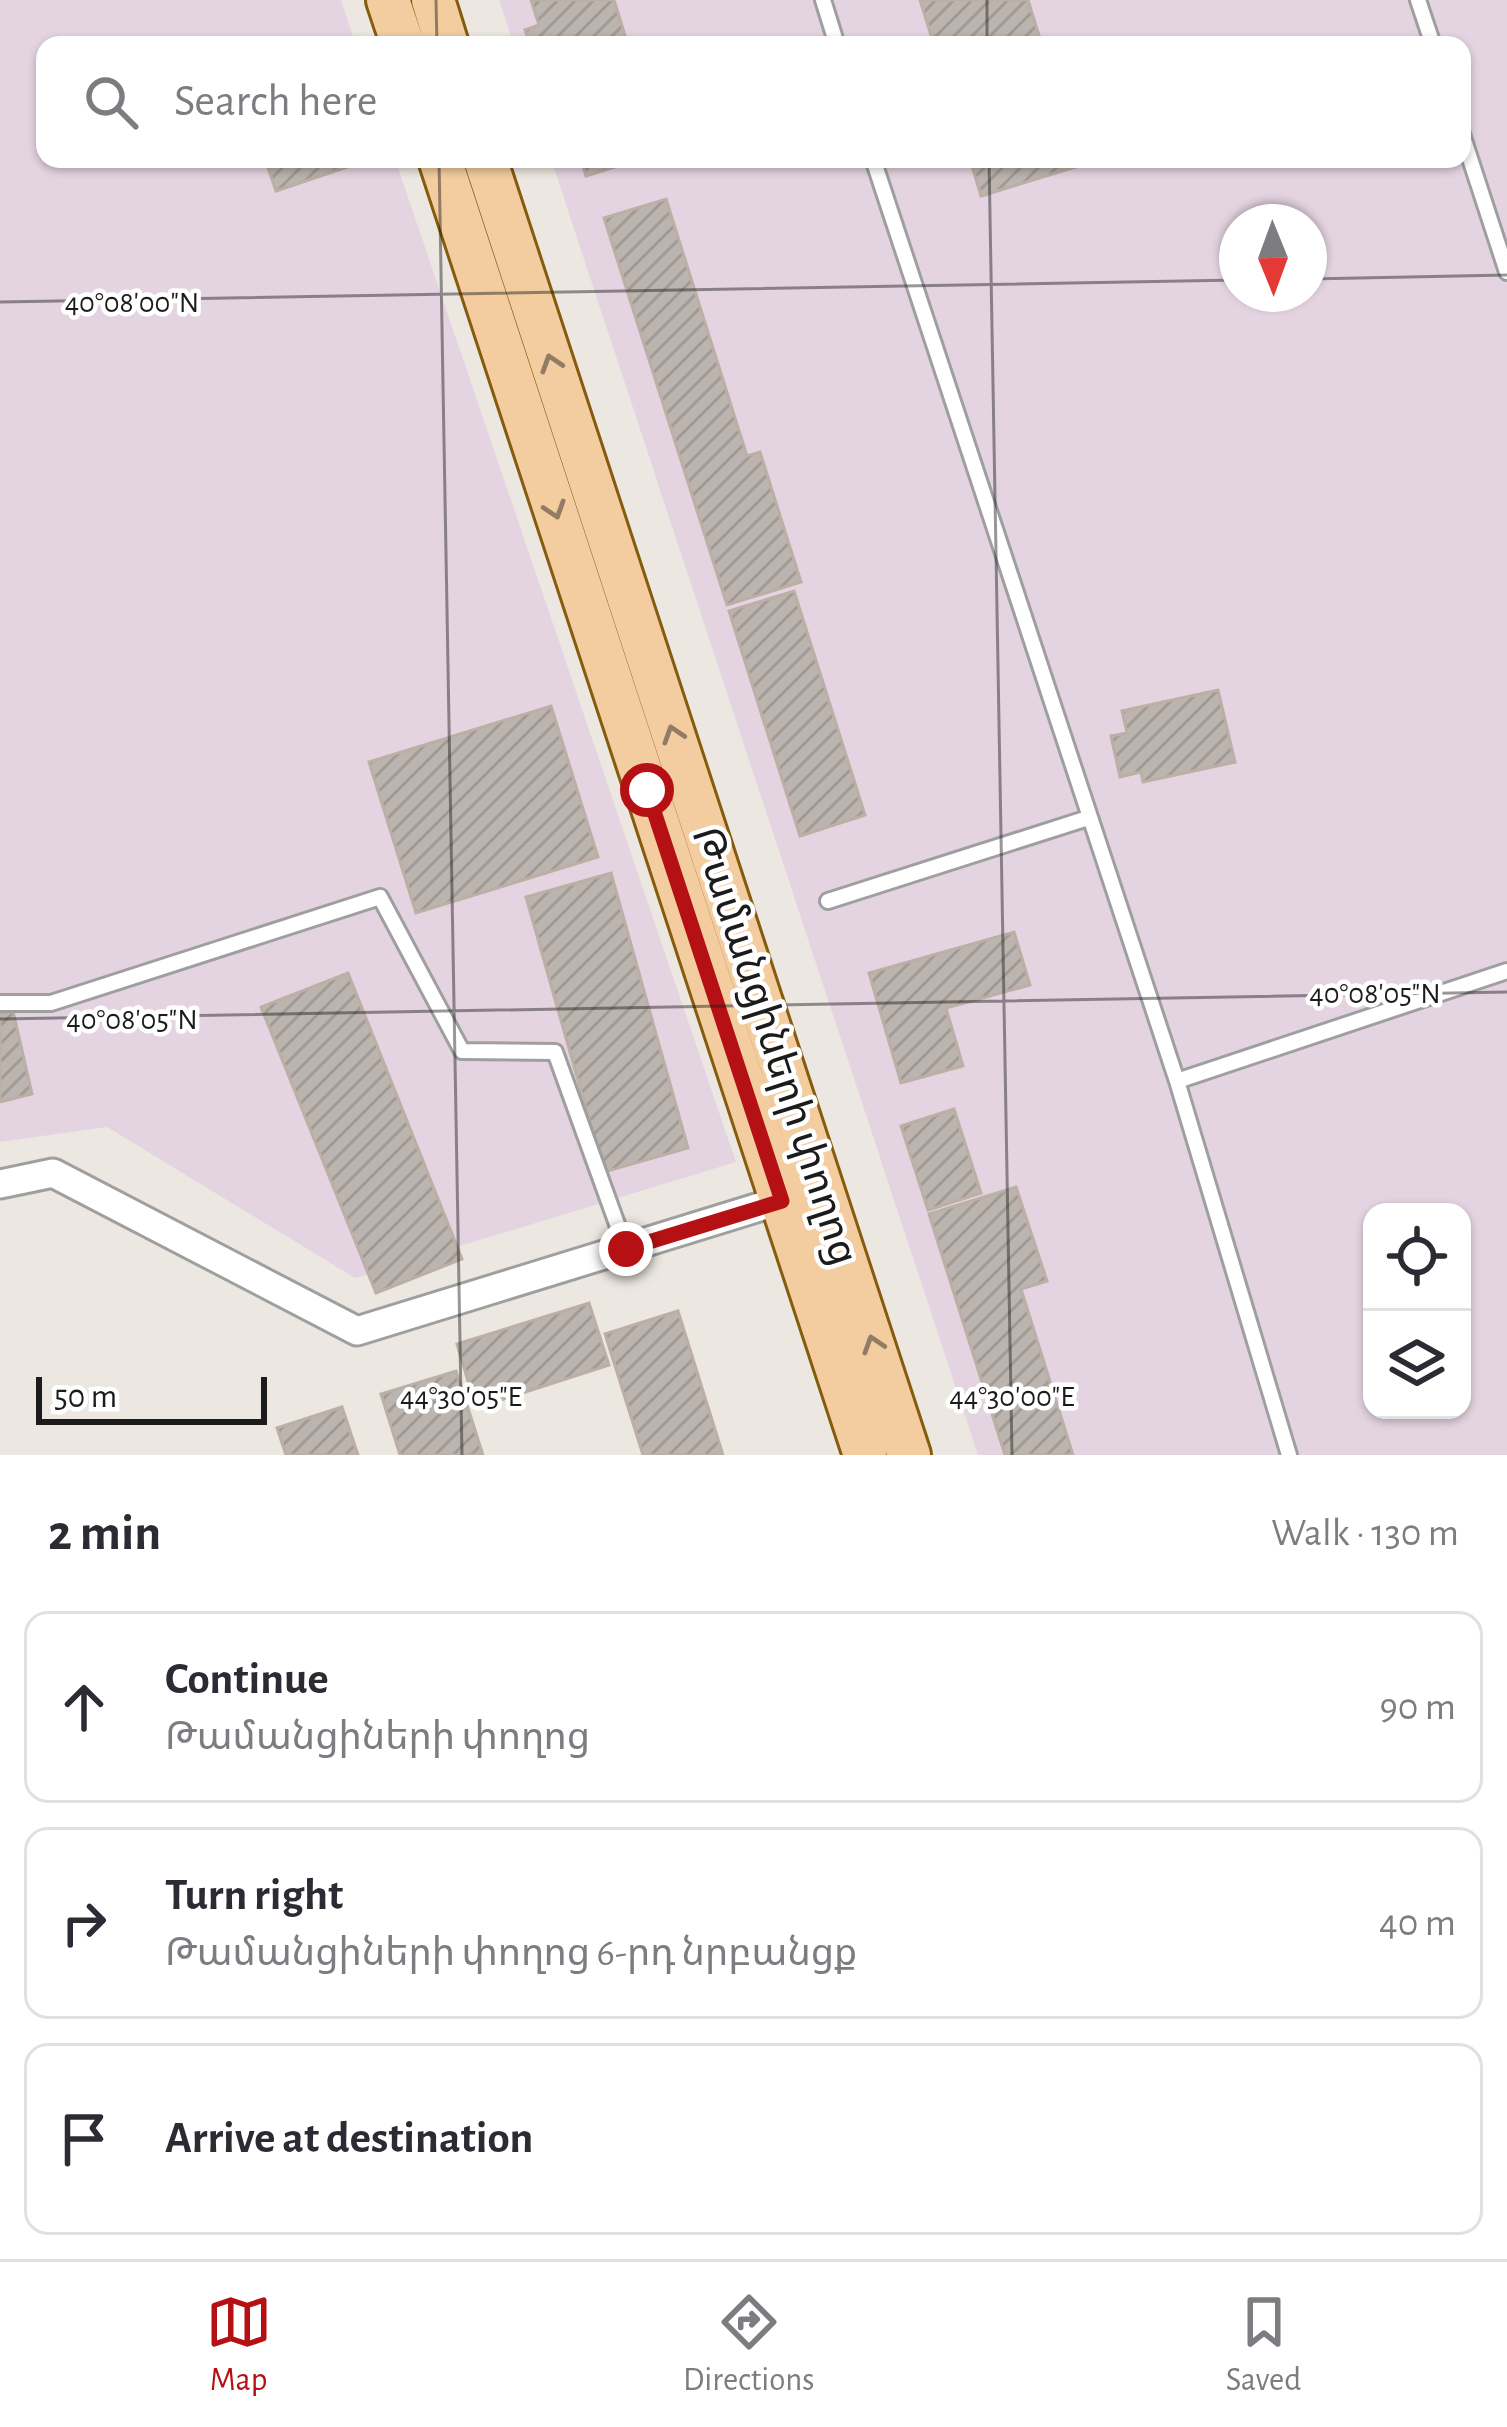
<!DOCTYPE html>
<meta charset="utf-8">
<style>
:root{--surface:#fff;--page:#f2f2f3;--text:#2b2b33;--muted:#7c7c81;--line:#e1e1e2;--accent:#b51114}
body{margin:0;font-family:"Alegreya Sans","Noto Sans Armenian",sans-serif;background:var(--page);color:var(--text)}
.controls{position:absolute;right:36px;bottom:36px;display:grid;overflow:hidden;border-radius:24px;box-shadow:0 3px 9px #0004}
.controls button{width:108px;height:108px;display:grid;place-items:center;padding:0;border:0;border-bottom:3px solid var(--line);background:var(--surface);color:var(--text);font:60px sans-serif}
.compass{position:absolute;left:1219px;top:204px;width:108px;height:108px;border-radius:50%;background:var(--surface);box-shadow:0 3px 9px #0004;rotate:179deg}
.scale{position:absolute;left:36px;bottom:30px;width:231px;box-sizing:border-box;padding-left:12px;border:6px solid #1b1b1b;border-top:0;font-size:33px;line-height:42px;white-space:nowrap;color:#1b1b1b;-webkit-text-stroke:9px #fff;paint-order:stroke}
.stop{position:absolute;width:36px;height:36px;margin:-27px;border:9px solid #b51114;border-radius:50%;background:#fff}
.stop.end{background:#b51114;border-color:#fff;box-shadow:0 3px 12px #0008}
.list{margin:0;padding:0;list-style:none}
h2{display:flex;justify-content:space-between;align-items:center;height:156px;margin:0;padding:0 48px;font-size:51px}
h2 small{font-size:39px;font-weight:400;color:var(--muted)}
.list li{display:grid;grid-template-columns:78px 1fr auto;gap:36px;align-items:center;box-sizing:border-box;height:192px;margin:0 24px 24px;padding:0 24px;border:3px solid var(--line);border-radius:24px}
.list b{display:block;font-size:45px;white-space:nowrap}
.list p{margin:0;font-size:39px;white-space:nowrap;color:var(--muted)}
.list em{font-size:39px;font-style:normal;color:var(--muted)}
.icon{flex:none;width:66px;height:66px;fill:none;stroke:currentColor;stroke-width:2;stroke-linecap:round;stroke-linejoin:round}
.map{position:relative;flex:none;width:1507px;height:1455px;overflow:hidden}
.search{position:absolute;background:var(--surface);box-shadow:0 3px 9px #0004;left:36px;right:36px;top:36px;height:132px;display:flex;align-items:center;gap:30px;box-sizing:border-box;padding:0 42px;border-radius:24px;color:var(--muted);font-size:45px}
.sheet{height:804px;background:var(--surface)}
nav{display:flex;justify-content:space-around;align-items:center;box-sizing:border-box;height:168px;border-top:3px solid var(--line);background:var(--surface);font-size:33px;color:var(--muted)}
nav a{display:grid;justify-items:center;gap:6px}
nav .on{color:var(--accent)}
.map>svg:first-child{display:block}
.industrial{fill:#e4d4e1;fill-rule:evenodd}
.building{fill:url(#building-hatch);stroke:#bcafa5;stroke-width:3}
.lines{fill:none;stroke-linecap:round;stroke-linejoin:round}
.service-casing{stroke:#9f9f9f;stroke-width:20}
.minor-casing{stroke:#9f9f9f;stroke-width:33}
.primary-casing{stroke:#855b0d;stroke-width:48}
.service{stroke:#fff;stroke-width:14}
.minor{stroke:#fff;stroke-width:27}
.primary{stroke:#f3cd9f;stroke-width:42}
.oneway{stroke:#927d64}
.route{stroke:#b51114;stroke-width:15}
.ticks{fill:none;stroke:#1b1b1b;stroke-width:3;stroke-opacity:0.45}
.labels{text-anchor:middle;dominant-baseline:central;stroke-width:9;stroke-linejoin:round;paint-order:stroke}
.street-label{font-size:42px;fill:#1b1b1b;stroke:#fff}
.ticks-label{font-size:30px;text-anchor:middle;fill:#1b1b1b;stroke:#fff;stroke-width:9;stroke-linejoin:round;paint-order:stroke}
</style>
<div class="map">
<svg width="1507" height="1455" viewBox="0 0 1507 1455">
<defs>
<pattern id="building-hatch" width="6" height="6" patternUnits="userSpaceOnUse" patternTransform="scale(3)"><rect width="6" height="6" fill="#bcb4ae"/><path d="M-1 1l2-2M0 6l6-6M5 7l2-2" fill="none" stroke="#a19a95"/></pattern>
</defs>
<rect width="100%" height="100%" fill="#ece8e1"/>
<path class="industrial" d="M0,0H341L356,45H45V159H395L736,1162L355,1278L107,1127L0,1142Z
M499,0H1507V1455H978L551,159H1462V45H514ZM1237,222H1309V294H1237ZM1372,1212H1462V1410H1372Z"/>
<path class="building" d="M531,0H614L628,45H530L525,30L539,25Z
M920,0H1028L1042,45H934Z
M265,159H371L276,191Z
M581,159H640L586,176Z
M970,159H1077L1079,166L981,196Z
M666,199L747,456L760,452L801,582L727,605L604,218Z
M794,591L865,815L800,836L729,611Z
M1218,690L1235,762L1143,782L1141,772L1120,777L1111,736L1127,733L1122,711Z
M551,706L598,857L416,913L369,762Z
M611,873L688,1148L604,1172L526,897Z
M1014,932L1030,985L946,1008L963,1066L901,1083L869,973Z
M348,973L462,1259L376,1293L261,1007Z
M13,1011L32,1094L0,1102V1014Z
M954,1109L981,1193L928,1210L901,1126Z
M1016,1187L1047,1281L1021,1289L1073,1455H1005L929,1214Z
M589,1303L609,1365L476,1408L457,1344Z
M678,1311L723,1455H643L605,1334Z
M456,1371L483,1455H400L381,1394Z
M342,1407L358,1455H286L277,1428Z"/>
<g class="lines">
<defs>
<path id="service" d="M823,0L837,45
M1418,0L1433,45
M1462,134L1507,272
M873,159L1177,1081L1289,1455
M828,901L1088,818
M0,1003H51L380,897L462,1051L555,1052L626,1249
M1177,1081L1507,971"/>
<path id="minor" d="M0,1184L53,1173L357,1331L795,1196"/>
<path id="primary" d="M388,0L403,45
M433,0L447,45
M440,159L865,1455
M485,159L909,1455"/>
</defs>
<use href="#service" class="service-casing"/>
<use href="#minor" class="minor-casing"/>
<use href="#primary" class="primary-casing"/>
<use href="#service" class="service"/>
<use href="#minor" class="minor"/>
<use href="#primary" class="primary"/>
</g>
<defs><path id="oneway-chevron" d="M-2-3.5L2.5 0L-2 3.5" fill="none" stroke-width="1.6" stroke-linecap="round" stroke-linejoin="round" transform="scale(3)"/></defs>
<g class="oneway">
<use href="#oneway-chevron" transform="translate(551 363) rotate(-108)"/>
<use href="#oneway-chevron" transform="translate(555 510) rotate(72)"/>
<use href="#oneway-chevron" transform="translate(673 734) rotate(-108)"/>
<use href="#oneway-chevron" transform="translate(873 1344) rotate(-108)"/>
</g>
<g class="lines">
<path class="route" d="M626,1249L782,1201L647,790"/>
</g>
<path class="ticks" d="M436,0L437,45M987,0V45M439,159L462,1455M989,159L1012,1455M1309,279L1507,275M0,302L1237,280M0,1019L1507,992"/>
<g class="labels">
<g class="street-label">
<text transform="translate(775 1046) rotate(72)">Թամանցիների փողոց</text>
</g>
</g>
<g class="ticks-label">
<text x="132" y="312">40°08'00"N</text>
<text x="1375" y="1003">40°08'05"N</text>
<text x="132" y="1029">40°08'05"N</text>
<text x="461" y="1406">44°30'05"E</text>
<text x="1012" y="1406">44°30'00"E</text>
</g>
</svg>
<div class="controls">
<button><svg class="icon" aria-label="locate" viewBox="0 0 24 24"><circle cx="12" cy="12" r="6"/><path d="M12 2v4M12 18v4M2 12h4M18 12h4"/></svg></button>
<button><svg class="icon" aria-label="layers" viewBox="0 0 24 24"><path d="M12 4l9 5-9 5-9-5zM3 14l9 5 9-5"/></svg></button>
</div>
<svg class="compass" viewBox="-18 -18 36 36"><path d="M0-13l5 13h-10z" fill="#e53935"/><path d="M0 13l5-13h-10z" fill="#7c7c81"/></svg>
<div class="scale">50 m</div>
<div class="stop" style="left:647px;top:790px"></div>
<div class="stop end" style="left:626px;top:1249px"></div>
<div class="search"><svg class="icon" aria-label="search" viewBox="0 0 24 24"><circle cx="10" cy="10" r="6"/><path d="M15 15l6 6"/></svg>Search here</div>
</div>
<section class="sheet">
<h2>2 min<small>Walk · 130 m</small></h2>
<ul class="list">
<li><svg class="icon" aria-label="ahead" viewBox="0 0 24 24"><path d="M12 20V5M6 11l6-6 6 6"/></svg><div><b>Continue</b><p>Թամանցիների փողոց</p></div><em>90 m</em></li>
<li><svg class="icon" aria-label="right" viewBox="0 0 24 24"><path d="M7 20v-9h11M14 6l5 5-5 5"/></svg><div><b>Turn right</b><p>Թամանցիների փողոց 6-րդ նրբանցք</p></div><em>40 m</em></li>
<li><svg class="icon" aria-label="arrive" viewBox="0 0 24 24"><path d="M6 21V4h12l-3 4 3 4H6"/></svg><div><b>Arrive at destination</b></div></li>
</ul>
</section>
<nav>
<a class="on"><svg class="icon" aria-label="map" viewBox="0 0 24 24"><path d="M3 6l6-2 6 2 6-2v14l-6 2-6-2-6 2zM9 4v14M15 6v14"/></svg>Map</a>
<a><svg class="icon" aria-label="directions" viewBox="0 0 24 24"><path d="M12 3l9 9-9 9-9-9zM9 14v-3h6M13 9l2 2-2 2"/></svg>Directions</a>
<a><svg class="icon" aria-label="saved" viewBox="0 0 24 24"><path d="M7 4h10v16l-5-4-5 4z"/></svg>Saved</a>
</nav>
